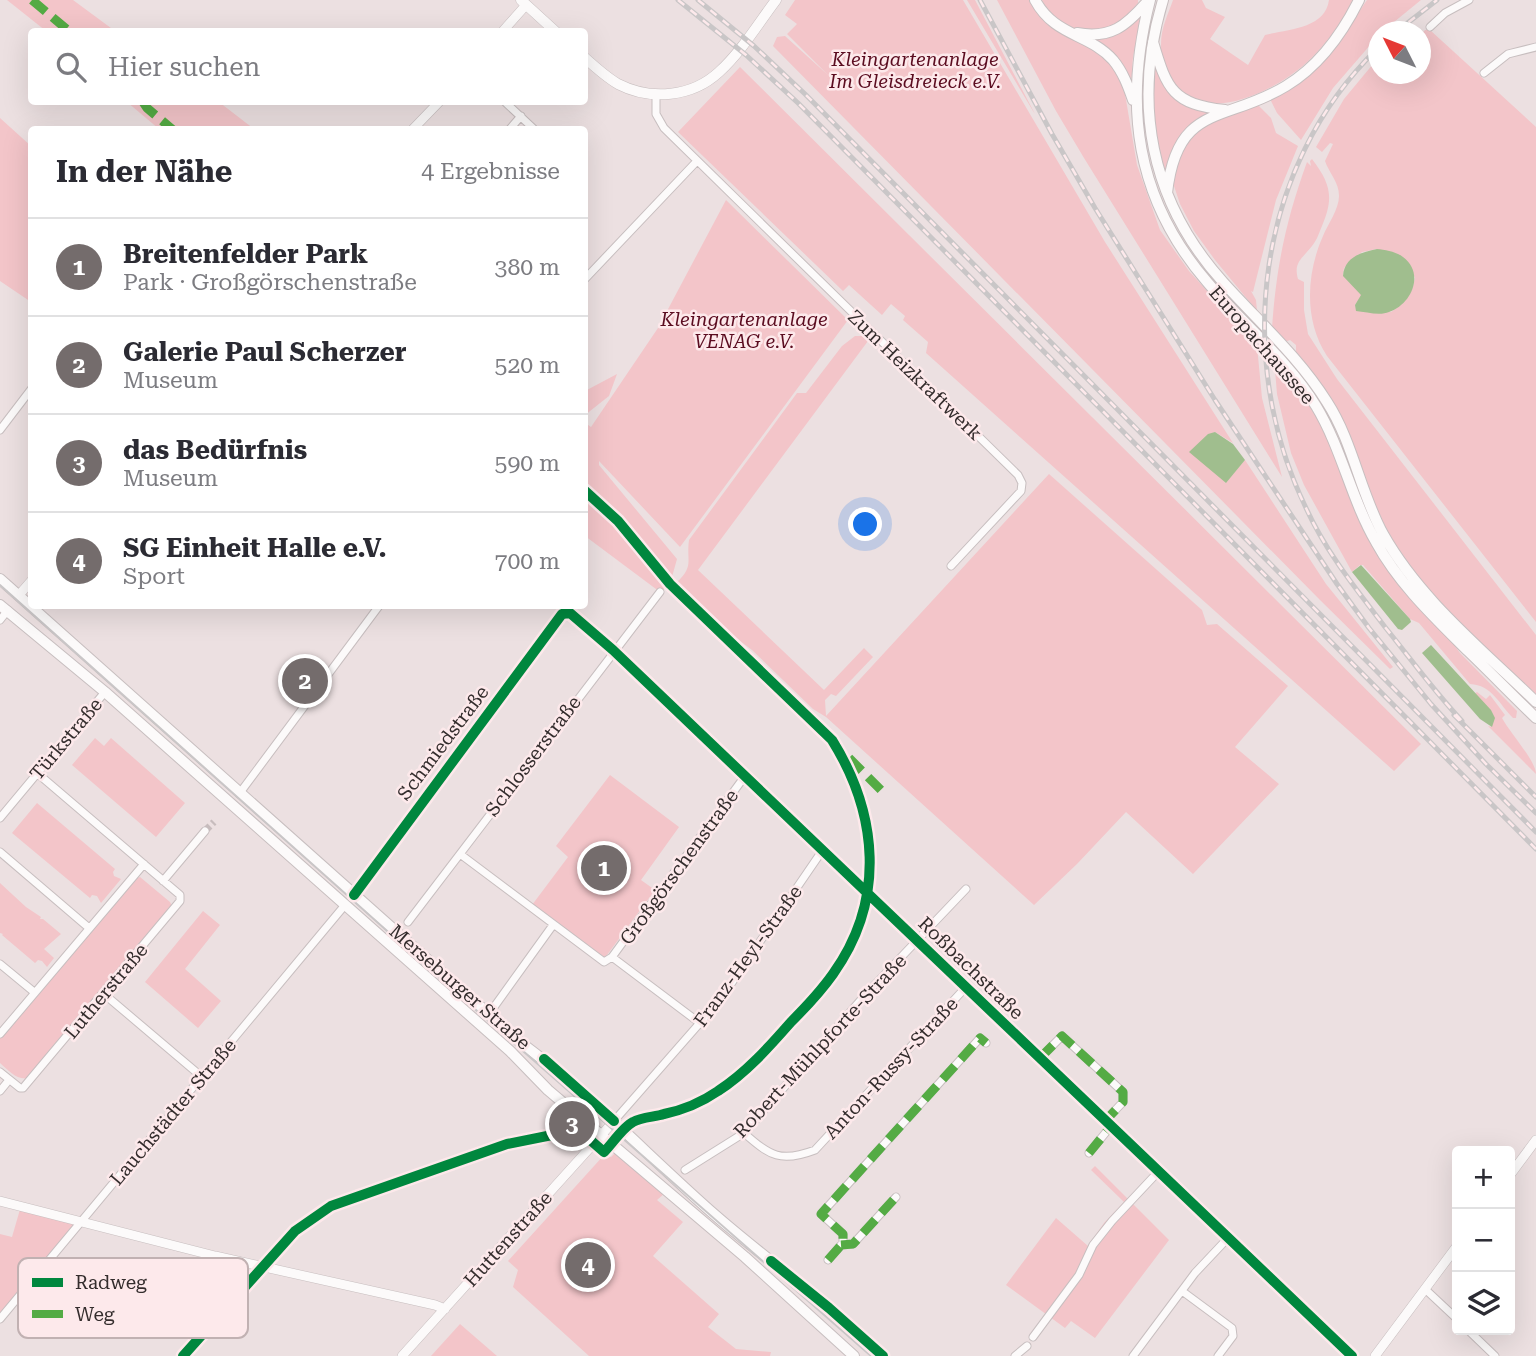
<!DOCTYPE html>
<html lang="de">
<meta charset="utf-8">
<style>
:root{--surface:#fff;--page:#f7f7f7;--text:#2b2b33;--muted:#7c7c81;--line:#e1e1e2;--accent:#746c6c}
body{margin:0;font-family:"Roboto Serif",serif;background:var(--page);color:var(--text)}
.controls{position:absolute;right:21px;bottom:21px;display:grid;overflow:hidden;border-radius:7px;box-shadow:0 7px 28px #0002}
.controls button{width:63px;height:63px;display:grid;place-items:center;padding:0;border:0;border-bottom:2px solid var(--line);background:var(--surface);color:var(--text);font:35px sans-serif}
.compass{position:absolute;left:1368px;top:21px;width:63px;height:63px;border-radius:50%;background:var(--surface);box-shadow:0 7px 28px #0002;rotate:312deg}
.you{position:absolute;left:866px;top:525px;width:24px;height:24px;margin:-18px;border:5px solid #fff;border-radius:50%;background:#1a73e8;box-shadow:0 0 0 10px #1a73e833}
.badge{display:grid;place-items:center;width:46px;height:46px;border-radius:50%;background:var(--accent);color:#fff;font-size:23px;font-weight:700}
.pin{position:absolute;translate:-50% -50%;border:4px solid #fff;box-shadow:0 2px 7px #0006}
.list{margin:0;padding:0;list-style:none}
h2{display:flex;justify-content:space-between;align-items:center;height:91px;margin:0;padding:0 28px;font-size:30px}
h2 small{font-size:23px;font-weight:400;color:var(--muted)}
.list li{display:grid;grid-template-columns:46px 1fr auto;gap:21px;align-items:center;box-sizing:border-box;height:98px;padding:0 28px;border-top:2px solid var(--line)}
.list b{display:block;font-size:26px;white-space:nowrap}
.list p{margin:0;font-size:23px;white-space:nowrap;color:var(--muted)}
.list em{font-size:23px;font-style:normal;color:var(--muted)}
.icon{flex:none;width:38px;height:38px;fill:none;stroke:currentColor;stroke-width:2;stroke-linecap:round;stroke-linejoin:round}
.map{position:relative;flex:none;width:1536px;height:1356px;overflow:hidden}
.search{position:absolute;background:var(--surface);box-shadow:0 7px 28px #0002;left:28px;top:28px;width:560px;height:77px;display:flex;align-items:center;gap:18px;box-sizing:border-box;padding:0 24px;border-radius:7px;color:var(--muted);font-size:26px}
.panel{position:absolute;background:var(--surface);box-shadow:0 7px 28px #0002;left:28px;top:126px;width:560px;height:483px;border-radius:7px}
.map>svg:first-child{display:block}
.green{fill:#f3c5c9;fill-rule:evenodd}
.water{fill:#a0be8e}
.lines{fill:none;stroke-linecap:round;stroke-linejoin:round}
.minor-tunnel{stroke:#c7bcbd;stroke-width:7;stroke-dasharray:7 3.5;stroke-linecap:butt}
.minor-casing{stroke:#c7bebf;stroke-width:9}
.tertiary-casing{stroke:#c7bebf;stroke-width:10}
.secondary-casing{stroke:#c7bebf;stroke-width:11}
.primary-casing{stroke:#c7bebf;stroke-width:12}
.minor{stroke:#fcfafa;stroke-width:7}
.tertiary{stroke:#fcfafa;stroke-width:9}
.secondary{stroke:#fcfafa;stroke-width:10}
.primary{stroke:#fcfafa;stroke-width:10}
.tram{stroke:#c9c6c7;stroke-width:2}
.rail-casing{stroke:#c9c6c7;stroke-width:5}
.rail{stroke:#fde9eb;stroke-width:2.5;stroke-dasharray:8;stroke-linecap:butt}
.quiet{stroke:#54ab44;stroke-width:9;stroke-dasharray:18 9;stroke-linecap:butt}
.cycleway-casing{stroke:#fde9eb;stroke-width:15}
.cycleway{stroke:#00873e;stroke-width:10}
.labels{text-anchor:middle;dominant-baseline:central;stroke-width:5;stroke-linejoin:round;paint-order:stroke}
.park-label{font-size:19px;font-style:italic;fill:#5b0c20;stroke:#fde9eb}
.street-label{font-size:19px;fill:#342d2d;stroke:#fde9eb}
.key{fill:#fde9eb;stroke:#c1b1b2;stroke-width:2}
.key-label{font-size:19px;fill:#342d2d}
</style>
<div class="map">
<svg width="1536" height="1356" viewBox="0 0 1536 1356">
<rect width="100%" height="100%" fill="#ece0e1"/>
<path class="green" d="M7,0H73L115,31H46Z
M795,0H963L1105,242L1233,443L1215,432L1225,483L1245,460L1326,584L1393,667L1390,669L1320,600L773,46L777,37L785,36L828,75L787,34L797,24L785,15Z
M967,0H975L1035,114L1033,111Z
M997,0H1031L1039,15L1048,24L1089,46L1113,64L1124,88L1137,165L1160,230L1189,271L1257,346L1262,398L1282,477L1084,158L1056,111Z
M1042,0H1138V3C1130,13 1122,23 1109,28C1083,37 1053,24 1042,0Z
M1173,0H1202L1206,8L1225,17L1210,39L1248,65L1265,35C1288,29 1325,29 1329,0H1354C1337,30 1317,58 1288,77C1252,101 1189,125 1168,71C1165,63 1160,54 1161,45C1161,27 1168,15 1173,0Z
M1367,0H1421L1383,31L1378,32V36L1333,88L1301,140L1277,113L1271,101L1273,97L1336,46Z
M1141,15L1133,57L1131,86L1094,40L1108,37Z
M1425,30H1430L1536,127V622L1327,356C1304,321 1306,274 1323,236C1328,224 1339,209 1339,196C1339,182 1329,173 1325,161L1333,144L1330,143L1322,152L1316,147L1344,99L1378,58V74H1420L1421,35ZM1377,249L1415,277C1413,293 1405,303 1391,312L1355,305L1362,295L1343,275L1344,268L1362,252Z
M1156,59L1161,77L1211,112C1188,127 1172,140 1167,169H1162C1152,132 1150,97 1156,59Z
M740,67L1421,744L1394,771L926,353L928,342L903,320L905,316L891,304L882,315L849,285L843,291L678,132Z
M127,102H219L254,129H159Z
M1257,104L1271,118L1276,133L1298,146L1276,200L1253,292L1251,291L1256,300L1257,311L1215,260L1194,231L1180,204L1173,183L1174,161L1201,125Z
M0,118L31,146V302L0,281Z
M1312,159C1331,184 1334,198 1322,226C1319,233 1317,240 1312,246C1303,258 1293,262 1298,279L1304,282V310L1308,334L1337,379L1536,635V696C1488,648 1421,592 1389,533C1369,497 1359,456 1342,419C1330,394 1314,373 1296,353V345L1290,340L1285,342L1272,329C1276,267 1286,220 1307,162L1311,166L1310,161Z
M726,200L848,320L680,547L599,461V465L677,559L670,584L660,592L585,536L584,422L591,427L658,328Z
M855,336H862L868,341L698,570L824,690L864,648L873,657L836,696L831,694L825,700L826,716L1049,474L1202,610L1207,625L1217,624L1288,686L1235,747L1279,784L1193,874L1126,812L1077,864L1034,905L826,717L813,709L752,650L715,622L675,584C695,566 686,562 689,540L797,393H806L842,346Z
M1274,358L1313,406L1330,441L1357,512L1460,653L1517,711L1516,718H1513C1499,704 1492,685 1470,684L1419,623L1410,619L1363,565H1360L1352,572L1304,485L1291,453L1277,394Z
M617,374L609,396L585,415V391Z
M1477,692L1486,699L1490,695L1505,715L1502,718C1510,733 1536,761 1536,774L1488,726L1492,727L1474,694Z
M95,738L104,746L111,738L185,803L156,837L72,765Z
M610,775L679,827L641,880L655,890L604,959L532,905L568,857L556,846Z
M37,803L115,869L113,872L114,876L121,879L101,903L97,896L92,895L90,898L12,833Z
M140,877L170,902L172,906L29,1078C17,1081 8,1070 0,1063V1038L135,879Z
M0,883L26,907L41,917L40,919H43L61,934L44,949L54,958L47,967L42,961L38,960L35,963L2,935L3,934L0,933Z
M203,911L220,925L185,969L221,1001L198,1028L145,982Z
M617,1151L665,1193L657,1200L683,1222L653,1256L719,1314L708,1327L736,1349L771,1352L770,1356H589L513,1287L518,1270L508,1261L604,1155L611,1157Z
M1095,1166L1169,1240L1095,1338L1071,1321L1065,1328L1006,1285L1056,1218L1088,1246L1104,1223L1124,1202L1091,1170Z
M21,1206L82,1221L0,1319V1234L12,1237Z
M460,1324L497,1356H431Z"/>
<path class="water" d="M1377,249C1385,250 1395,251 1403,257C1425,273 1412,304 1389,312C1380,316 1366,312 1356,311L1355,305L1361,295L1343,276C1344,257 1362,252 1377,249Z
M1215,432L1233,444L1245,460L1226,483L1189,452L1208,434Z
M1361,565L1410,619L1411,622L1402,630L1398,629L1352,572Z
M1431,645L1491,710L1495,718L1492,727L1480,719L1422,653Z"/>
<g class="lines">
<path class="minor-tunnel" d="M205,831L214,822"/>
<defs>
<path id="minor" d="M1430,27L1445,13L1469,0
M1484,73L1508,54L1536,47
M656,94V114L664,128L1018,475L1022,483L1021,491L951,566
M505,102L535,130
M509,130L521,116
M584,280L697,161
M0,430L32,388
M0,620L8,610
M239,794L379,606
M0,818L105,692
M0,852L89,928
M460,854L604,962L612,957L701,1024
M163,881L205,831
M354,895L562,614L570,613L613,650L1352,1356
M408,922L660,592
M612,957L745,776
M0,964L34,992
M104,994L202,1077
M489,1014L553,925
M0,1034L144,864
M1040,1058L1062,1036L1123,1092V1102L1105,1121
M0,1072L20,1088H23L180,901V895L37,773
M0,1091L9,1080
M614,1121L720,1000L822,851
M744,1133C770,1156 781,1163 815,1150L966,987
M1089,1153L1111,1126
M685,1170L744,1133L866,994L966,889
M841,1245L853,1244L896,1197
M828,1260L843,1243V1234L821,1214L980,1038L986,1043
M1425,1289L1457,1319
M1182,1291L1232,1328L1233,1336L1218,1356
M0,1319L345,905
M1468,1330L1495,1356
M1033,1337L1079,1275L1093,1245L1112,1221L1158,1172
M1015,1356L1027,1346
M1133,1356L1195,1273L1228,1238"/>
<path id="tertiary" d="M502,32L526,5
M412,130L439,102
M19,595L32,580
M1510,1175L1536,1140
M0,1201L215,1256L435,1305L445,1309
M402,1356L614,1121
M1375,1356L1457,1246"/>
<path id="secondary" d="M521,0L556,32
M584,57C595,67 606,77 618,84C651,101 692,97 719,72C741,52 758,24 776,0"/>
<path id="primary" d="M1035,0C1055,37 1089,33 1113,60C1123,72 1128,86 1133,100
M1150,0C1123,105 1135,199 1208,283C1243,324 1288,360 1316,406C1342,449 1351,499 1376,542C1399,584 1434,617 1468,651C1491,673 1513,696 1536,718
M1163,0C1132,103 1150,201 1223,282C1258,321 1299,357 1327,402C1353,442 1360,492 1383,534C1420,600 1483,650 1536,702
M1077,33C1111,39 1126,26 1147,2
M1153,42C1167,90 1173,104 1225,110
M1167,193C1177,102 1226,123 1286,86C1319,66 1342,34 1359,0
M0,579L520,1042C590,1094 650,1158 715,1215C770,1263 831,1305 883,1356
M0,605L105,692L510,1051L548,1090L745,1257L854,1356"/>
</defs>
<use href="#minor" class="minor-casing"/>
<use href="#tertiary" class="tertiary-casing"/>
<use href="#secondary" class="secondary-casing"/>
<use href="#primary" class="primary-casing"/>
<use href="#minor" class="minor"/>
<use href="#tertiary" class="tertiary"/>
<use href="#secondary" class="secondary"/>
<use href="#primary" class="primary"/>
<path class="tram" d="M0,585L451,988L871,1356"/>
<defs>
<path id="rail" d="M678,0L746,55L798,103L1536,849
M698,0L754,46L805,94L1536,832
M980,0L1052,134L1095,208L1215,400L1337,584L1369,628L1431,704L1486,764L1536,813
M1396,32L1437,0
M1378,48C1256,166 1233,358 1306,508C1326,552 1356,589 1385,627C1410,658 1434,691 1462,721
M1454,715L1536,797"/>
</defs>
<use href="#rail" class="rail-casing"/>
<use href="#rail" class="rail"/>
<path class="quiet" d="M32,0L70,32
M143,102L147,108L173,130
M849,758L881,790
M1040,1058L1062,1036L1123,1092V1102L1105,1121
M1089,1153L1111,1126
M841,1245L853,1244L896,1197
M828,1260L843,1243V1234L821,1214L980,1038L986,1043"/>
<defs>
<path id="cycleway" d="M354,895L562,614L570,613L613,650L1352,1356
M544,1059L614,1121
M771,1261L829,1308L883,1356
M183,1356L295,1231L331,1206L507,1144L577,1130L580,1127L588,1138L604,1152C612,1144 623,1127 633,1122C642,1117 655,1117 664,1114C683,1110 702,1102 718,1091C746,1073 769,1047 791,1022C806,1007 821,991 833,974C886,900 878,814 832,740L670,584L618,521L584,490"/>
</defs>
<use href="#cycleway" class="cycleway-casing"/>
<use href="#cycleway" class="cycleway"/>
</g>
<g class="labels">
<g class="park-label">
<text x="915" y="59">Kleingartenanlage<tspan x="915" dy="22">Im Gleisdreieck e.V.</tspan></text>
<text x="744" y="319">Kleingartenanlage<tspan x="744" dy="22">VENAG e.V.</tspan></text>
</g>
<g class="street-label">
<text transform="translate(1262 345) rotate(49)">Europachaussee</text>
<text transform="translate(915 375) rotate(44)">Zum Heizkraftwerk</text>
<text transform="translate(66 739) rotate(-50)">Türkstraße</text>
<text transform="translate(443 743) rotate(-53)">Schmiedstraße</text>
<text transform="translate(533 756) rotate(-53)">Schlosserstraße</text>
<text transform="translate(679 867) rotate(-54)">Großgörschenstraße</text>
<text transform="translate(748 956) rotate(-54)">Franz-Heyl-Straße</text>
<text transform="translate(971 968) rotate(44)">Roßbachstraße</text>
<text transform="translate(460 987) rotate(41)">Merseburger Straße</text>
<text transform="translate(106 991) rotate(-50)">Lutherstraße</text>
<text transform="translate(820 1046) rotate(-47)">Robert-Mühlpforte-Straße</text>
<text transform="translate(891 1068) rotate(-47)">Anton-Russy-Straße</text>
<text transform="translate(173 1112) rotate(-50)">Lauchstädter Straße</text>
<text transform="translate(508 1239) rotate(-48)">Huttenstraße</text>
</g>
</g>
<rect x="18" y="1258" width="230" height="80" rx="10" class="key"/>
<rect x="32" y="1278" width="31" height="9" fill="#00873e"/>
<rect x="32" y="1310" width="31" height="8" fill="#54ab44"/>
<g class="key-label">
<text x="75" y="1289">Radweg</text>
<text x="75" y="1321">Weg</text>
</g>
</svg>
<div class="controls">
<button>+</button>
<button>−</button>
<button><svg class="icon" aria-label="layers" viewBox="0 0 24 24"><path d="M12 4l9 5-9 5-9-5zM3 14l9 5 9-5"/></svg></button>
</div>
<svg class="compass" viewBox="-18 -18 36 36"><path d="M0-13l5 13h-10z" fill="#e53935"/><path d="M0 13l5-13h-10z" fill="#7c7c81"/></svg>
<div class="you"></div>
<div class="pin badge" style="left:604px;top:868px">1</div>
<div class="pin badge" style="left:305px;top:681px">2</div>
<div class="pin badge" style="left:572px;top:1124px">3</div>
<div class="pin badge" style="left:588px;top:1265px">4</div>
<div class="search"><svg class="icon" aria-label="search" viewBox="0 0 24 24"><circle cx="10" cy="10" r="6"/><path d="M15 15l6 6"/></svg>Hier suchen</div>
<section class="panel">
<h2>In der Nähe<small>4 Ergebnisse</small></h2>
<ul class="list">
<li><span class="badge">1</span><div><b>Breitenfelder Park</b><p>Park · Großgörschenstraße</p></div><em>380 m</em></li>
<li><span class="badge">2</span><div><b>Galerie Paul Scherzer</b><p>Museum</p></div><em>520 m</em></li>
<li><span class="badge">3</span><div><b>das Bedürfnis</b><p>Museum</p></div><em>590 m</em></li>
<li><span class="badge">4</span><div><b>SG Einheit Halle e.V.</b><p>Sport</p></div><em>700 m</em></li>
</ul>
</section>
</div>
